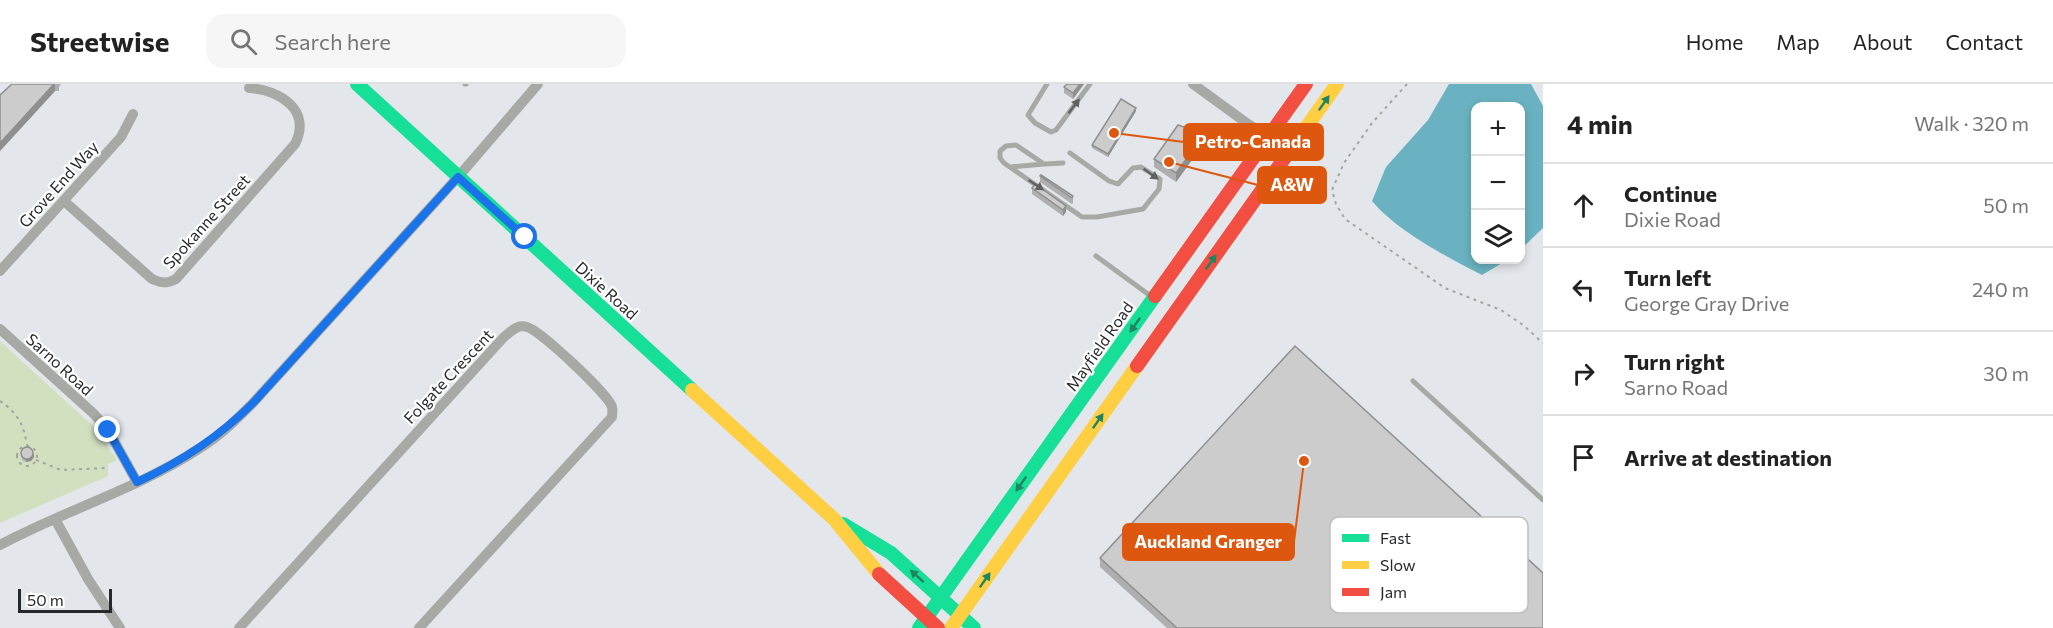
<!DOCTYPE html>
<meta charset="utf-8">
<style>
:root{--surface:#fff;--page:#f6f6f6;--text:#222;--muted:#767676;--line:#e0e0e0}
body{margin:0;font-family:Commissioner,sans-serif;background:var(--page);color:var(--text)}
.controls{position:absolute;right:18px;top:18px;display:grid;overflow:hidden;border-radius:12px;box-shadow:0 3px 9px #0003}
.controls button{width:54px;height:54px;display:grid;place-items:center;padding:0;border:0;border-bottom:2px solid var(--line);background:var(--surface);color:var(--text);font:30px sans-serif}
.scale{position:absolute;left:18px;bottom:15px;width:94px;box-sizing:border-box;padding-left:6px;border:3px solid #26282b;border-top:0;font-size:16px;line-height:21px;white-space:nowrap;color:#26282b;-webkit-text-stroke:4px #fff;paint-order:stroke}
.stop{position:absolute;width:18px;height:18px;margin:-14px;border:4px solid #1a73e8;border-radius:50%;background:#fff}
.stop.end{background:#1a73e8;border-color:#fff;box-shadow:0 2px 6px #0008}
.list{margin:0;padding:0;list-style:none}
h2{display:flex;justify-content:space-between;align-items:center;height:78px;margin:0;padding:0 24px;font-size:26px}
h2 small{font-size:20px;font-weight:400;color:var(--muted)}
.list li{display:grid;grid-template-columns:39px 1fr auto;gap:18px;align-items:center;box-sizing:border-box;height:84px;padding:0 24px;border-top:2px solid var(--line)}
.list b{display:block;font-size:22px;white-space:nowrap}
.list p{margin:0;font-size:20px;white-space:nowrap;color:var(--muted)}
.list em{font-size:20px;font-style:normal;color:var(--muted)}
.icon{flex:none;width:33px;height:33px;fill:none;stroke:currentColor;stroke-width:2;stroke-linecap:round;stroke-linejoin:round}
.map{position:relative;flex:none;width:1543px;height:544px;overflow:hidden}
header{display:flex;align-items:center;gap:36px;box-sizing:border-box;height:84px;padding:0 30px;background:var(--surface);border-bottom:2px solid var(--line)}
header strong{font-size:28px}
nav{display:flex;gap:33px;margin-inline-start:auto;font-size:21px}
.search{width:420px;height:54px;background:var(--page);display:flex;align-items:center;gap:15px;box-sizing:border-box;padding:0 21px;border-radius:18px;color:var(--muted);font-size:22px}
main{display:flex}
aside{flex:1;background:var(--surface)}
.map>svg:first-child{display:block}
.green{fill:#d2e0bf}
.water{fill:#6ab2c1}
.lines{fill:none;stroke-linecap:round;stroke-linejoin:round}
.path{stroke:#a2a5a0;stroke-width:2;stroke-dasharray:3 4.5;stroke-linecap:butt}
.lane{stroke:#a7aaa4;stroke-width:5}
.street{stroke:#a7aaa4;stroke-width:10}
.fast{stroke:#16e098;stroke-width:14}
.slow{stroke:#ffcf43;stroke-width:14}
.jam{stroke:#f24e42;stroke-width:14}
.wall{fill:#afafb0}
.shaded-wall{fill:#8f8f90}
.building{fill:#cccccd;stroke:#8f8f90;stroke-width:1.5}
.oneway{fill:#1e8462}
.oneway2{fill:#606261}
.route{stroke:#1a73e8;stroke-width:8}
.labels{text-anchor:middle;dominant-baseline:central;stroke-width:4.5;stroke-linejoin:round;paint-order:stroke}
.street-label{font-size:16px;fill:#26282b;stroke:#fff}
.key{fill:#fff;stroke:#bebebf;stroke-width:1.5}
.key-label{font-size:16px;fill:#26282b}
.leader{fill:none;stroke:#de570e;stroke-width:2}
.callout-dot{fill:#de570e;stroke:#fff;stroke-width:2}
.callout{fill:#de570e;stroke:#de570e;stroke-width:2}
.callout-label{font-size:18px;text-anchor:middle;font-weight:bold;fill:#fff}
</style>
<header>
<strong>Streetwise</strong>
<div class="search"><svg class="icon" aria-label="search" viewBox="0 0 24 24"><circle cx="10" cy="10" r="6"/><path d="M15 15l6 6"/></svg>Search here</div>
<nav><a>Home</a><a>Map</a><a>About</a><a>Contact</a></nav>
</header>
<main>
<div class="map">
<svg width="1543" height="544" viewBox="0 0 1543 544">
<rect width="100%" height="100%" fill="#e3e6ea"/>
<path class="green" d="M0,257L94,343L117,376L108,380V392L0,439Z"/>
<path class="water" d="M1449,0H1531L1543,22V144L1521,165L1520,22H1476V176H1507L1482,191C1447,173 1397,147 1372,117L1386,83L1428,36Z"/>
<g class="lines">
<path class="path" d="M1407,0L1372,39L1344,79L1332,106L1336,120L1345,135L1445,204L1501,226L1523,241L1543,259
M0,317C17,328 24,341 27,361
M17 372a10 10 0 1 1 20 0a10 10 0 1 1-20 0Z
M36,376L61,386L107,384"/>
<path class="lane" d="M465,0H466
M1047,0L1028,31L1035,39L1051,48L1056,46L1090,0
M1063,79L1044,80L1016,61L1006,62L1000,67V74L1004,79L1082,133H1097L1143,125L1159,105L1160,95L1141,83L1133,84L1118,100L1109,97L1070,69
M1010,83L1044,80
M1096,172L1152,213
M1413,297L1543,416"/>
<path class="street" d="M1193,0L1248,40L1290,65
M64,117L152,195C161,199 167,200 176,195L295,60C312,26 280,6 249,4
M0,187L121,53L133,30
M0,245L94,330L108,346L137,398
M55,435L88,495L120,544
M0,461C65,426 138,405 200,364C220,352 237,335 253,319L458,93L538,0
M239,544L503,254C510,248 517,240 527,243C540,246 610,312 612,323C613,326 612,330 612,333L419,544"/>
<path class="fast" d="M357,0L692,306
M843,440L891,469L974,544
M919,544L1155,212"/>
<path class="slow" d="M1291,65L1337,0
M692,306L834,435L879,490
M951,544L1137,282"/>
<path class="jam" d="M1155,212L1306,0
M1137,282L1291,65
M879,490L938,544"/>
</g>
<path class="wall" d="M12,0H61L59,3V7H55L0,67V11Z
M1084,0L1073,15L1064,9V3Z
M1136,27L1108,73L1092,64V61Z
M1190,49L1200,65L1176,98L1154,83V75Z
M1040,92L1073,112V119L1072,120L1040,98Z
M1032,104L1066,128L1063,132L1032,110Z
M21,368L34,373L31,377L26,378L22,376Z
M1100,474L1543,544H1167L1100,483Z"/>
<path class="shaded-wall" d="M54,0H55V7L0,67V59Z
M1080,0H1084L1073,15V9Z
M1136,24V27L1108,73V70Z
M1200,56V65L1176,98V89Z
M1066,122V128L1063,132V126Z
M34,370V373L31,377L26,378V375Z"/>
<path class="building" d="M12,0H54L0,59V11Z
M1067,0H1080L1073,9L1064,3Z
M1121,15L1136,24L1108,70L1092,61Z
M1178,41L1190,45L1188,47L1200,56L1176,89L1154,75Z
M1041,91L1073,112L1072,114L1040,92Z
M1035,100L1066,122L1063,126L1032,104Z
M1295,262L1543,489V544H1177L1100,474Z
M21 369a6 6 0 1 1 12 0a6 6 0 1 1-12 0Z"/>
<defs><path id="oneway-solid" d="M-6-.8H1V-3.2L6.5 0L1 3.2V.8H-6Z" transform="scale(1.5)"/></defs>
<g class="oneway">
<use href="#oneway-solid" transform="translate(1324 19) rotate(-55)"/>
<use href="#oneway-solid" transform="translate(1211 178) rotate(-55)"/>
<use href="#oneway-solid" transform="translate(1135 241) rotate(125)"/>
<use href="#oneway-solid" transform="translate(1098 337) rotate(-55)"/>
<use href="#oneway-solid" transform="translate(1021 400) rotate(125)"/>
<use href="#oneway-solid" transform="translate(917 492) rotate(-138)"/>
<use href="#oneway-solid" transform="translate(985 496) rotate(-55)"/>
</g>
<g class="oneway2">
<use href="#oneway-solid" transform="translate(1074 22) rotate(-53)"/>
<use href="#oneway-solid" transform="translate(1151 90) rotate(35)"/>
<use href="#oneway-solid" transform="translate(1036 101) rotate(34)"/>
</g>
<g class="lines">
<path class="route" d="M108,346L137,398C181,378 219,353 253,319L458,93L525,153"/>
</g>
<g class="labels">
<g class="street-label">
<text transform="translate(58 100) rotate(-48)">Grove End Way</text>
<text transform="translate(206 137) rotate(-48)">Spokanne Street</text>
<text transform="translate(607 206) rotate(42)">Dixie Road</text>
<text transform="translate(1099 262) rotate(-55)">Mayfield Road</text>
<text transform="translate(60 280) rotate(42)">Sarno Road</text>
<text transform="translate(448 292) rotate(-47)">Folgate Crescent</text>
</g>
</g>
<rect x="1330" y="433" width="198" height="96" rx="9" class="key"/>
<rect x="1342" y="450" width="27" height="8" fill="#16e098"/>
<rect x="1342" y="477" width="27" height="8" fill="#ffcf43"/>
<rect x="1342" y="504" width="27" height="8" fill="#f24e42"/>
<g class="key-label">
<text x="1380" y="460">Fast</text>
<text x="1380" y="487">Slow</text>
<text x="1380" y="514">Jam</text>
</g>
<path class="leader" d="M1114 49L1184 58M1169 78L1258 101M1304 377L1294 458"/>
<g class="callout-dot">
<circle cx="1114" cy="49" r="6"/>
<circle cx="1169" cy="78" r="6"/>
<circle cx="1304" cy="377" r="6"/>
</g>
<g class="callout">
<rect x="1184" y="40" width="139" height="36" rx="6"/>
<rect x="1258" y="83" width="68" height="36" rx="6"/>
<rect x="1123" y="440" width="171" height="36" rx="6"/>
</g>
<g class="callout-label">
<text x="1253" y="64">Petro-Canada</text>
<text x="1292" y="107">A&amp;W</text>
<text x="1208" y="464">Auckland Granger</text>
</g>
</svg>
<div class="controls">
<button>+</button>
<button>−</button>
<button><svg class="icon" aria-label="layers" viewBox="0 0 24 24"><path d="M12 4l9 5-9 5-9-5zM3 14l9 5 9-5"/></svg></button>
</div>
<div class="scale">50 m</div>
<div class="stop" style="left:525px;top:153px"></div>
<div class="stop end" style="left:108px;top:346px"></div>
</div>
<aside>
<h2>4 min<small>Walk · 320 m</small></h2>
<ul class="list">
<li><svg class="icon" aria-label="ahead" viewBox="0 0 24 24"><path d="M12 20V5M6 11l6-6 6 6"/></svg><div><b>Continue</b><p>Dixie Road</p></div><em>50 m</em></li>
<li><svg class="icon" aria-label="left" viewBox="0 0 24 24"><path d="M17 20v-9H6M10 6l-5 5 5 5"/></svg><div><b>Turn left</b><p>George Gray Drive</p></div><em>240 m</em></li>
<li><svg class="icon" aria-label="right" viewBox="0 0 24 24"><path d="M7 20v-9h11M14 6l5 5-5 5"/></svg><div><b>Turn right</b><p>Sarno Road</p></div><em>30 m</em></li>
<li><svg class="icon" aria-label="arrive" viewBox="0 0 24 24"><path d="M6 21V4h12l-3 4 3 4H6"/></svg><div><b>Arrive at destination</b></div></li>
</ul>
</aside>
</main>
